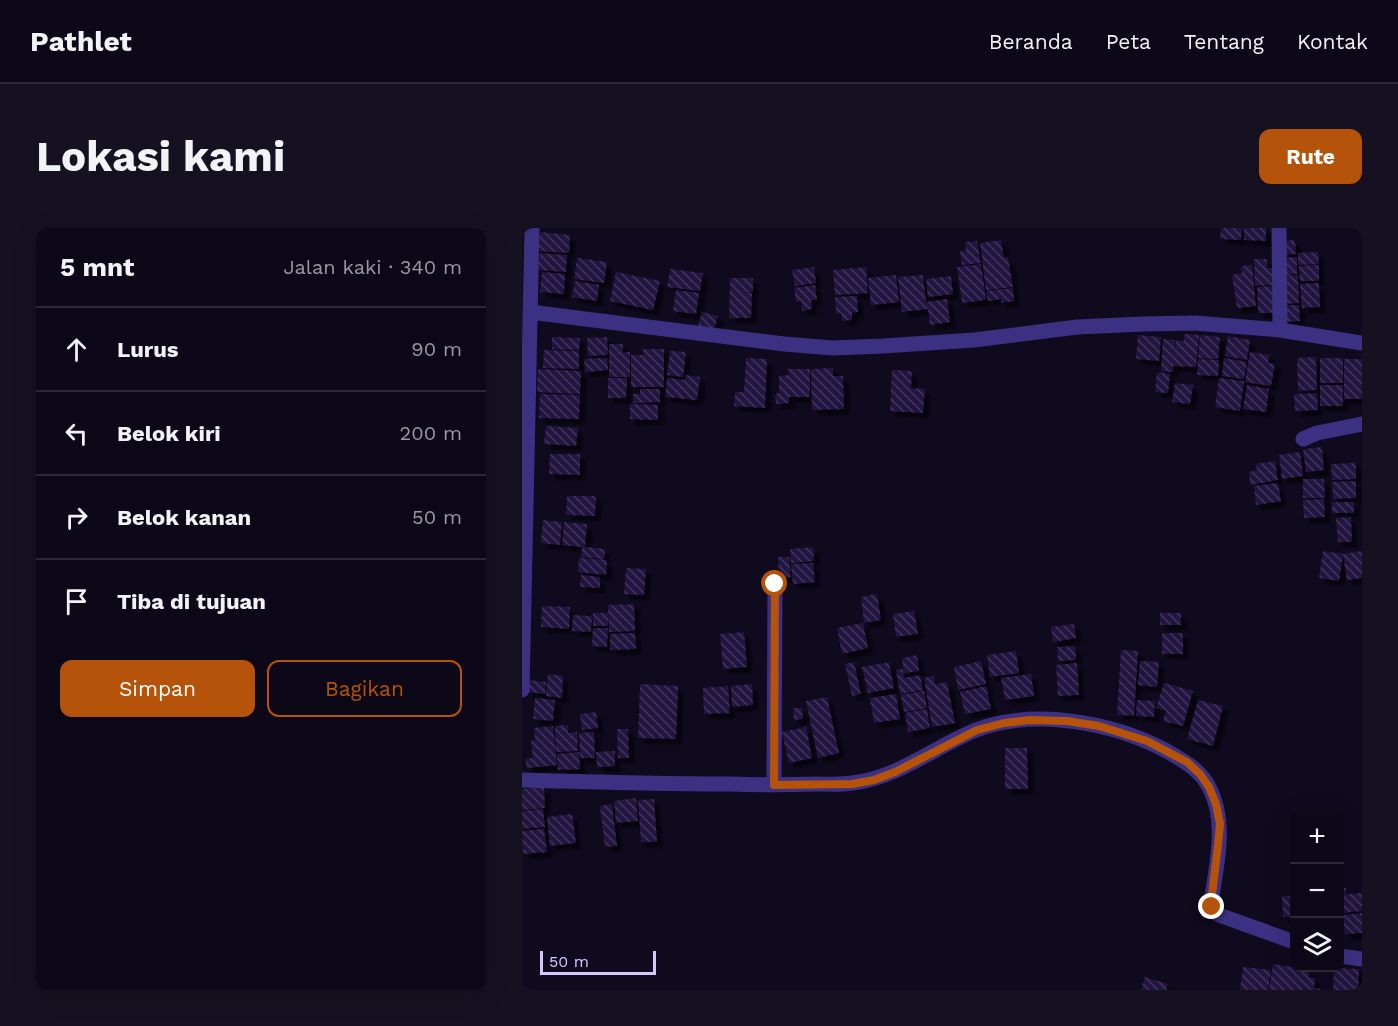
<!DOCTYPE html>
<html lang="id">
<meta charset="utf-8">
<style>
:root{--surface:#0c0817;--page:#151120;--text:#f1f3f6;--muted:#9a9aa1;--line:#2c2936;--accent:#b45309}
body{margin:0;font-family:"Work Sans",sans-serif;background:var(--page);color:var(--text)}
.controls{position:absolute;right:18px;bottom:18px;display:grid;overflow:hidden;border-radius:12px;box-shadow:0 6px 24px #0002}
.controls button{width:54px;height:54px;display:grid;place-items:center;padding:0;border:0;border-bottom:2px solid var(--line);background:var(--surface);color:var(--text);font:30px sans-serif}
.scale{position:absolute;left:18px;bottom:15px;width:116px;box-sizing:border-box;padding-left:6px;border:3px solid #d4c8ff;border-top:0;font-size:16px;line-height:21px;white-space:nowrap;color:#d4c8ff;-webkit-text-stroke:4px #100a1f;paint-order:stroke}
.stop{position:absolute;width:18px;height:18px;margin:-14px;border:4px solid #b45309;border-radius:50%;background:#fff}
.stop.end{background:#b45309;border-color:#fff;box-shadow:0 2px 6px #0008}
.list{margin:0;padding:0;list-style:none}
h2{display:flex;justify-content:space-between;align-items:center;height:78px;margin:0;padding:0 24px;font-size:26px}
h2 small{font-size:20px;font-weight:400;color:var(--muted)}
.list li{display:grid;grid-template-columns:39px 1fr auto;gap:18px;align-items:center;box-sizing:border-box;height:84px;padding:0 24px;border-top:2px solid var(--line)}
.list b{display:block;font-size:22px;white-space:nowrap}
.list em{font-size:20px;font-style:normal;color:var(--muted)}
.actions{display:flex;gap:12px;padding:18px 24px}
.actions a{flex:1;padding:14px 0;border:2px solid var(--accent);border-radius:12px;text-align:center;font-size:21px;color:var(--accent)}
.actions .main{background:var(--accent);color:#fff}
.icon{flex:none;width:33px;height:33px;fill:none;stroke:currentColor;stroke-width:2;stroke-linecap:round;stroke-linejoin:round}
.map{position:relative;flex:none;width:840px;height:762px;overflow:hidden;border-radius:12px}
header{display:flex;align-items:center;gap:36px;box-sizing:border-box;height:84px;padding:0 30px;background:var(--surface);border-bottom:2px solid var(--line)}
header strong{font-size:28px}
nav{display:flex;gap:33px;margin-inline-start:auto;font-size:21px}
.intro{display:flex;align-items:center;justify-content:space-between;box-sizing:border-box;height:144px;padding:0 36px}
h1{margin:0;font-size:42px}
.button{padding:15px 27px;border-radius:12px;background:var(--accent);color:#fff;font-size:21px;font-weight:700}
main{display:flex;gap:36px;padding:0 36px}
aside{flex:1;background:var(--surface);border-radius:12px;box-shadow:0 6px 24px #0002}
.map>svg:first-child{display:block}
.building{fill:url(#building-back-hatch);filter:url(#shadow)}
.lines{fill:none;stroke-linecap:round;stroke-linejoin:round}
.minor{stroke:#3c3082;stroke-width:15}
.route{stroke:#b45309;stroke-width:8}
</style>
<header>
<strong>Pathlet</strong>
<nav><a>Beranda</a><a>Peta</a><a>Tentang</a><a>Kontak</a></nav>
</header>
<div class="intro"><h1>Lokasi kami</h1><a class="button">Rute</a></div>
<main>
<aside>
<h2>5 mnt<small>Jalan kaki · 340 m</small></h2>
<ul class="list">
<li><svg class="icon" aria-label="ahead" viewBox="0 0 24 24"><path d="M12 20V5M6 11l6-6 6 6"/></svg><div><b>Lurus</b></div><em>90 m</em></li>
<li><svg class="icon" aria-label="left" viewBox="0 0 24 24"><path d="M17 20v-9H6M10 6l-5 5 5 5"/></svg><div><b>Belok kiri</b></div><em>200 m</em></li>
<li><svg class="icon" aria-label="right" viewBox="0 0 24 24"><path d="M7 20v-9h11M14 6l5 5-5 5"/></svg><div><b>Belok kanan</b></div><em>50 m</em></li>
<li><svg class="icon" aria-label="arrive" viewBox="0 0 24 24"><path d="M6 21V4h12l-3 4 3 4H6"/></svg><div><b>Tiba di tujuan</b></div></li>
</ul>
<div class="actions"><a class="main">Simpan</a><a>Bagikan</a></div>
</aside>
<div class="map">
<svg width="840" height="762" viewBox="0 0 840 762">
<defs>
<pattern id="building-back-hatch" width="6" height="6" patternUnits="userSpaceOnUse" patternTransform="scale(1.5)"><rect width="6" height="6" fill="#221441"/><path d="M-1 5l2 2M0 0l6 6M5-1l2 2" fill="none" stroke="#41355e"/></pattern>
<filter id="shadow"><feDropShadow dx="5.5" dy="5.5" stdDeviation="1.5" flood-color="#0009"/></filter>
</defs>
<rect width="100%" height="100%" fill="#100a1f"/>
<path class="building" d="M699,0H720L719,12L698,11Z
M722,0H744V13L722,12Z
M18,4L48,7L47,25L16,23Z
M479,12L482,30L486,29L491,59L464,62L458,15Z
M773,12L774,26L760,27L759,13Z
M455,13L459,35L440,37L438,23L444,22L443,14Z
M796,24L797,36L776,37V25Z
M18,25L45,27L44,44L16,42Z
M775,29V46L759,47L758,30Z
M55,30L85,34L82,55L52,51Z
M732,31H745V40H754L755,57L733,58Z
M459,36L464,72L440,75L435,39Z
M730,37L734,78L715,80L710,47L720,45L719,38Z
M797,37V53H778L777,38Z
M292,39L294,55L273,58L270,42Z
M344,39L346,65L313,67L311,42Z
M148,41L181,45L178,63L145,59Z
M20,44L43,46L42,66L18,64Z
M94,44L138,53L131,82L88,73Z
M374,47L377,74L349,77L346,50Z
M401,47L404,74L425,71L428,94L408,97L406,81L380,84L376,49Z
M776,47L777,75L760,76L759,48Z
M429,48L431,66L406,69L404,51Z
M208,50H231V64H223L230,65L229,90H207Z
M53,53L77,57L75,73L50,69Z
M797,55L798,79L780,80L778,56Z
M293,57L295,72H289L290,81L280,83L279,73L274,74L272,60Z
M755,58L756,85H736L735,59Z
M491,60L492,73L479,75V71L466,73L464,63Z
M154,62L177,65L174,86L151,83Z
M335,68L336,84L330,85V92L320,93L319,85L314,86L313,69Z
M759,77H777L778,93L760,94Z
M180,84L196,88L192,102L176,98Z
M662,106L677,107L674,139L651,138V144L639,143L641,111L653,112V126L654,113H662Z
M616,107L639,109L637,133L614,131Z
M678,107L698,109L696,131L676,130Z
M706,108L728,112L725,132L703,128Z
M30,109L58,110L57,122L30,121Z
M85,109L86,127L66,128L65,110Z
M87,116H101V124H108V149H87Z
M121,121H142V159H109V127H121Z
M22,122L57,123V141L21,140Z
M148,123L164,124L161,149L145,147Z
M728,124L748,127L746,135L753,136L749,158L723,154Z
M794,129L795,162L776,163L775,130Z
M85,130L86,142L63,144L62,131Z
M224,130L245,131L243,180L212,178L213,164H222Z
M702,130L725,134L722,151L700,148Z
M798,130H821V155H798Z
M676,131L697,132L696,148L675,147Z
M822,131H840V171H822Z
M311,140V148H321L322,181L290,182L289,141Z
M16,141L59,143L58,166L15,164Z
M266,141H288V169H267V175L254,176L253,166L257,165V148L267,147Z
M370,142L390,143L389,160L403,161L401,185L368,183Z
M635,144L648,146L646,165L633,164Z
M163,147L178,149L175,172L143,169L145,150L163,152Z
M86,150H105L104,170H86Z
M697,150L722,153L718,183L693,179Z
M653,155L671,157L668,176L650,174Z
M725,157L747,161L744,184L721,181Z
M798,157H821V178H798Z
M118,161H138V174L111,175V166H118Z
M795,165L796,182L773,183L772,166Z
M18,166L58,167L57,191L17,190Z
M108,176L136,177V192L108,191Z
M24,198L56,200L54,218L22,216Z
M800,219L802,242L784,244L781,221Z
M778,224L781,248L760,251L757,227Z
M28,226H58V247L27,246Z
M753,233L756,252L728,257L727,244L735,242L734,236Z
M834,235V251L810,252L809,236Z
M781,251H802L803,270H781Z
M834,253V270L811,271L810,254Z
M756,255L759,273L734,277L732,258Z
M45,268H74L73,288L44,287Z
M802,271L803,289L782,290L781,272Z
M810,274H832V285H810Z
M829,289L830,314H816L814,290Z
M21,292L40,294L38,317L19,315Z
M42,294L65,296L63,319L83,321L82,331L59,329L60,319L40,317Z
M291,319L292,333L269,335L268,321Z
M801,323L821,326L817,353L797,350Z
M840,323V350L825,352L821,326Z
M256,329H267L269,349L257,350Z
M57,330L85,332L84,347L56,344Z
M291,335L293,354L271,356L269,336Z
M104,340L124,341L122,367L102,366Z
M59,347L78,349V360L58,359Z
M355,366L359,392L342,395L339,369Z
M112,376L113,403L87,404L86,377Z
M20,378L48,379L47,401L19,399Z
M392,383L396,406L374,409L371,386Z
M71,385H86V398H71Z
M638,385H659V397H638Z
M51,387L70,388L69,404L50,403Z
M341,395L346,420L320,426L315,400Z
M552,396L554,410L531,414L529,399Z
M71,400H86L85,419L70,418Z
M222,404L225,439L201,441L198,406Z
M113,405L114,421L88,422V406Z
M640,405H661V426H640Z
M553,418L554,432L536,433L535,419Z
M599,422L616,423L612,488L595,487Z
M494,423L497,445L468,449L465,427Z
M395,427L397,443L382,445L380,430Z
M459,433L464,456L436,462L432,439Z
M618,433L637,434L635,459L616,457Z
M332,434L339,466L330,468L323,436Z
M367,434L372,460L346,465L340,439Z
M555,435L557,467L536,468L534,437Z
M381,441L382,450L398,447L401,462L378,466L374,442Z
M26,446L41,448L40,470L24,468Z
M509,446L512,468L483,472L479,450Z
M412,448L413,456L425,454L433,495L410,499L402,450Z
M6,452L24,454L23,466L5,464Z
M642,455L671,463L661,498L641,493L644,483L634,480Z
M118,456L156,458L154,511L116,510Z
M230,456L231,477L210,479L209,458Z
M206,458L208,485L182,486L181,460Z
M464,458L469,481L443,486L438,464Z
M402,463L405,480L382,484L379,467Z
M374,466L378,491L352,495L348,470Z
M305,469L317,525L296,530L284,473Z
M13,470L33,472L31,493L11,491Z
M615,472L633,473L632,489L614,488Z
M676,472L701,478L691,518L665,511Z
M271,480H280L281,491L272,492Z
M405,481L408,500L386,504L383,485Z
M74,484L76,500L60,502L58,486Z
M46,497V505L55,504L56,523L34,524L33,498Z
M31,498L35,537L5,540L3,531L11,530L9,513L13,512L12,500Z
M284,499L290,530L267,535L260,504Z
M95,501H106L107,530H96Z
M72,504L73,530H58L57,505Z
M483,520H505L506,561H483Z
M93,523V538L75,539L74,524Z
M57,524L58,541L36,542L35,526Z
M22,559L23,580L0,582V561Z
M114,570L116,593L94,595L92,573Z
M132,571L135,614H119L116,572Z
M90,576L95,618L83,619L78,578Z
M21,581L23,599L0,601V583Z
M50,586L54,615L28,618L25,589Z
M22,601L25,624L1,626L0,603Z
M818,660H824V666L840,665V683L819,685Z
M760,668H772V688L761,689Z
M840,685V705L823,706L821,687Z
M751,736L788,742L787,749L793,750L792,760L798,761V762H747Z
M721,739L749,742L746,762H718Z
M812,740L837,741L836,762H811Z
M623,749L646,756L644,762H619Z"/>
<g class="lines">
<path class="minor" d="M757,0L758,102
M8,84L262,116L311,120L361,118L452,112L555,99L621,96L673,95L758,102L840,115
M781,211L795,205L840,196
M0,462L10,0
M0,552C69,554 139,556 208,556C237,557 265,557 294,556C306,556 318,557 330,555C376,550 412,519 454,502C512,480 589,494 643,522C660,532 678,541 687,559C706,594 694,638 689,675L692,683L697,687L772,714
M252,557L253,356
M818,728L840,731"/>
</g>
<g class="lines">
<path class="route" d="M253,356L252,557L330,556L352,552L373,544L455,502L482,495L508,492L545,493L577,498L625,513L665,534L678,546L687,559L694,576L698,596L696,617L689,675L690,679"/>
</g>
</svg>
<div class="controls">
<button>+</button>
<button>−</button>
<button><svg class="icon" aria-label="layers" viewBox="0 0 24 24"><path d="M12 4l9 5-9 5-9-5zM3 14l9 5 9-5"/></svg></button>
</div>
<div class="scale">50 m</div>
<div class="stop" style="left:253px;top:356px"></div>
<div class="stop end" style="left:690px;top:679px"></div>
</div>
</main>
